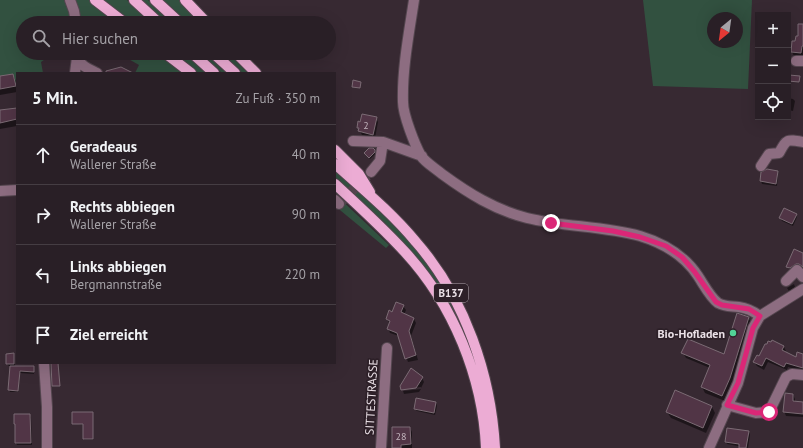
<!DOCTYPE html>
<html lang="de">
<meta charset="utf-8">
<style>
:root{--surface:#291f26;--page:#31272e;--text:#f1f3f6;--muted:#a5a2a7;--line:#453d43}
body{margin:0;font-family:"PT Sans",sans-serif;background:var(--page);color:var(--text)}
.controls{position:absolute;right:12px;top:12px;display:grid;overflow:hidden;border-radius:0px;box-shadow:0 4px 16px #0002}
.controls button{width:36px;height:36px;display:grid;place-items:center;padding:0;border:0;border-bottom:1px solid var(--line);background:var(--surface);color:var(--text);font:20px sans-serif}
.compass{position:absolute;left:707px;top:12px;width:36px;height:36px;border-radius:50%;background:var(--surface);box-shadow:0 4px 16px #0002;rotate:209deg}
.stop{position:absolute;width:12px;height:12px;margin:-9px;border:3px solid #db2777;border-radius:50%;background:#fff}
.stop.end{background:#db2777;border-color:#fff;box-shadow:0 1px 4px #0008}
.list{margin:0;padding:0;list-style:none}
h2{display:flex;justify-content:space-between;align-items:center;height:52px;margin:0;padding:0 16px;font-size:17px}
h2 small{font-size:13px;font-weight:400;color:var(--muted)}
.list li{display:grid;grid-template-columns:26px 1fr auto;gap:12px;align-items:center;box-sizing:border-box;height:60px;padding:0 16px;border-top:1px solid var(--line)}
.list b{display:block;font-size:15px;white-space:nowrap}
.list p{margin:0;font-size:13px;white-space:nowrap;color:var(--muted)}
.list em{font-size:13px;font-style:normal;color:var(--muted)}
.icon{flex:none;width:22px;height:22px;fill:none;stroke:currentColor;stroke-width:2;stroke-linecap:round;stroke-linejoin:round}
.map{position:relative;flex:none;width:803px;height:448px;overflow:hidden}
.search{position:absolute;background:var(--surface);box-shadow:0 4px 16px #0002;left:16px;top:16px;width:320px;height:44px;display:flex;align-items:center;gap:10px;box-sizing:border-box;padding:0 14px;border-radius:22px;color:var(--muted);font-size:15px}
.panel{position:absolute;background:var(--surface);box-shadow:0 4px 16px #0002;left:16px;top:72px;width:320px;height:292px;border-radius:0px}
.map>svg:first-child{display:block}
.green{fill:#325140;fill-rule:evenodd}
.shadow{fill:#0007}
.building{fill:#513546;stroke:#7b6b74}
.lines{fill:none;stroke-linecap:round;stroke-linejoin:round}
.minor-tunnel{stroke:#52454d;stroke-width:10;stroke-dasharray:10 5;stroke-linecap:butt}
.minor-casing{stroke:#54464f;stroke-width:12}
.major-casing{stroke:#54464f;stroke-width:12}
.minor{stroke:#8d6d81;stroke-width:10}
.major{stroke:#ecacd4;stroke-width:10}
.route{stroke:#db2777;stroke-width:5}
.poi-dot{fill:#52d397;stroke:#2d2028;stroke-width:1.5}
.labels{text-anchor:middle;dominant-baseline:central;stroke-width:3.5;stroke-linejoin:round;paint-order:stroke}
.number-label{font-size:10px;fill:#c4b6bf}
.shield{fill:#2d2028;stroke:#b2a7ae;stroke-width:1}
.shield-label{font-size:11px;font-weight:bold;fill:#ebe1e7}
.poi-label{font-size:12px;font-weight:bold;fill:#ebe1e7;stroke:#2d2028;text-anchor:end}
.street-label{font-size:12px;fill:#ebe1e7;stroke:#2d2028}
</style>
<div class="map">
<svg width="803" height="448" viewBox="0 0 803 448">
<rect width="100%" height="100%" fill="#372932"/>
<path class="green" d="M0,0H97L124,23H23V53H54L41,62L43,73H17V86L16,87L13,74L0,76Z
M103,0H127L152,23H131Z
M141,0H148L173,23H166Z
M163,0H179L202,23H188Z
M643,0H752L748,89L653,86ZM713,18H737V42H713Z
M118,53H160L184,73H135L139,65Z
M169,53H186L208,73H196Z
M200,53H206L228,73H222Z
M221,53H232L252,73H242Z
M335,171C364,197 395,223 420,254C447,287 463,327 477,367H474L440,290L417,258L385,223L335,177Z
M335,194L389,245L386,248L335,206Z"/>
<path class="shadow" d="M803,29V57L794,56L792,52L793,42H796Z
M13,75L16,81L17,92L0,95V77Z
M788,98L793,99L795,101L793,111L788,110Z
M17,109V126L0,129V111Z
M376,118L378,122L375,138L362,135L358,127Z
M374,150L375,154L370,159L365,154Z
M777,171L778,174L777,186L762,184L761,181L762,173Z
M796,215L797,217L793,226L782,221L780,218Z
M803,254V268L797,267L790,270L788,267Z
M794,284L795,287L789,291L787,288Z
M403,306L406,310L404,315L414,319L416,323L411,336L418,360L408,362L399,336L390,333L388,328L390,324L387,319Z
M748,318L752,323L733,383L725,401L705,393L702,387L710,368L686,358L683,353L725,355Z
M784,347L786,351L785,353L796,358L802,355L803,352V371L788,367L787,370L768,362L764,370L757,366L754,362L760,358Z
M13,354L15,367H33L34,369V374L20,373L18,392H10L9,389L11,366H9L7,364Z
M422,378L424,382L421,388V387L402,389V391L401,386Z
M421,389L419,392L404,394L403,391Z
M676,391L712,407L715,413L706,433L671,418L667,412Z
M793,395L795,399V402L803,403V417L786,416L784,411Z
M436,403L437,406L435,415L417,411L415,409Z
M92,413L93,440H84V425L73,423Z
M29,415L31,417L32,445H17L16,443V426L15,423Z
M410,428L412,432V448H393Z
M749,432L750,435L748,448L727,444L726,442Z"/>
<path class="building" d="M798,24H803V46H802L801,53L791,52L792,41H795L796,36H798Z
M121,67L133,73H106V71Z
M13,74L16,86L0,89V76Z
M789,75L800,76L799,82L788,81Z
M353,80L361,82L360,88L352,87Z
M17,108V119L0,123V110Z
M362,114L377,117L373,135L358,131L359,128H357L358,121L360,122Z
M369,148H373L375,150V152L369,158L364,153Z
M767,169L778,171L776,184L760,181L761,172Z
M784,208L797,214L792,224L779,218Z
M794,249L803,253V267L799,264H796L790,268L786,267Z
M396,302L404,305L401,312L414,318L409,331L416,355L405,359L397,333L387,329L390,321L386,319L389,310L392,312Z
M737,313L749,317L730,378L722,396L701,387L710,365L681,353L688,339L724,354Z
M772,340L784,346L782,350L796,357L797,352L803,354V368L786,363L784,367L766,358L762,366L753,362L757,355L759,356L765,344H767L768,341L771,342Z
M14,353V364H6V354Z
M51,363H58L60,386H52Z
M10,366H34V372L20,371L18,391L8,390Z
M411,368L423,377L416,388L401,390L400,386Z
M675,390L712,406L703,428L666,412Z
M785,393L793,394V401L803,402V414L783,412Z
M416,398L436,402L434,413L414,409Z
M72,412H93V439H83V424H72Z
M14,414H30L31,443H15V424H14Z
M392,427H410L411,444L401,445V448H392Z
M727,428L749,431L746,448H739V444L725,442Z"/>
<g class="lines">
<path class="minor-tunnel" d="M339,204L371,172"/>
<defs>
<path id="minor" d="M70,0L74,11L76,23
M414,0C409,33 402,69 403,102C403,115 415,145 421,156C426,163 435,168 442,174C468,193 495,210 527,218C564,227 603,226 640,236C663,243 685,256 698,276C704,285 710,297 718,303C725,307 731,306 739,307C747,308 753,311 760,316
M77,53C78,65 87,68 97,73
M796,61H803
M75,73L77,57
M353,141L383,142L422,156
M761,166L769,154L779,153C787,139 786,139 803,142
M371,172L380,161L383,142
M0,191L17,190
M335,200L339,204
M786,281L797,270L803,277
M44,363L47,407V448
M727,405L756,413L769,412L786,377L792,374L803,375
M381,448L387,348
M709,448L738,383L753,328L760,316L803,289"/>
<path id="major" d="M95,0L125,23
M134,0L159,23
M155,0L180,23
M185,0L207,23
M165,53L191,73
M192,53L214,73
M213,53L235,73
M236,53L256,73
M335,150L359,174L370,192
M335,164C363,189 392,213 416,242C465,298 491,375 495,448
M335,184C359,206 383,228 405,252C453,304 483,377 486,448"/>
</defs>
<use href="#minor" class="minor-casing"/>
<use href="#major" class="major-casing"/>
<use href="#minor" class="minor"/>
<use href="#major" class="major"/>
</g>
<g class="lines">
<path class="route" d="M551,223L613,231L640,237L666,246L682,257L694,271L716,302L722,305L749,309L760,316L753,328L738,383L727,405L756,413L769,412"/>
</g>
<circle class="poi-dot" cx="733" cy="333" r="4"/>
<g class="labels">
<g class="number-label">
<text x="366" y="125">2</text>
<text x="401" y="436">28</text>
</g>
<rect class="shield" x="434" y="284" width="34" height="18" rx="3"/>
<g class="shield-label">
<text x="451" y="293">B137</text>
</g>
<g class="poi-label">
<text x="725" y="333">Bio-Hofladen</text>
</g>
<g class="street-label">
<text transform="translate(371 397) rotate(-87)">SITTESTRASSE</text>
</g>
</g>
</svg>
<div class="controls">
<button>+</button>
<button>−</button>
<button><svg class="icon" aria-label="locate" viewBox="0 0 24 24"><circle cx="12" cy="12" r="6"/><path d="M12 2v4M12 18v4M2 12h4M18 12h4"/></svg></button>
</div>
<svg class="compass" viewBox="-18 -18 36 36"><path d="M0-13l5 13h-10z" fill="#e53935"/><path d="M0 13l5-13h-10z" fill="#a5a2a7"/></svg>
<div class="stop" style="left:769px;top:412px"></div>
<div class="stop end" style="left:551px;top:223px"></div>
<div class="search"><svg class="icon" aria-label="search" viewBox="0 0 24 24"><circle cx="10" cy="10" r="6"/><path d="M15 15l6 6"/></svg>Hier suchen</div>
<section class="panel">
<h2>5 Min.<small>Zu Fuß · 350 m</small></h2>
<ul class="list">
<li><svg class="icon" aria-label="ahead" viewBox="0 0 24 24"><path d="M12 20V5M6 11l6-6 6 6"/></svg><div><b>Geradeaus</b><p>Wallerer Straße</p></div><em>40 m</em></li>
<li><svg class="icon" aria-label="right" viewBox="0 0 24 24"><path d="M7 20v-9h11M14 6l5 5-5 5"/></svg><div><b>Rechts abbiegen</b><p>Wallerer Straße</p></div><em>90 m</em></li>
<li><svg class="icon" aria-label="left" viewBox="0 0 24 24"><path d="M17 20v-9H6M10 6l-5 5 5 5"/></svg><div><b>Links abbiegen</b><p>Bergmannstraße</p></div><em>220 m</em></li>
<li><svg class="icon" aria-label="arrive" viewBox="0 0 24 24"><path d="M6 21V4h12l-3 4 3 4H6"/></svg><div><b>Ziel erreicht</b></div></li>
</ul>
</section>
</div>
